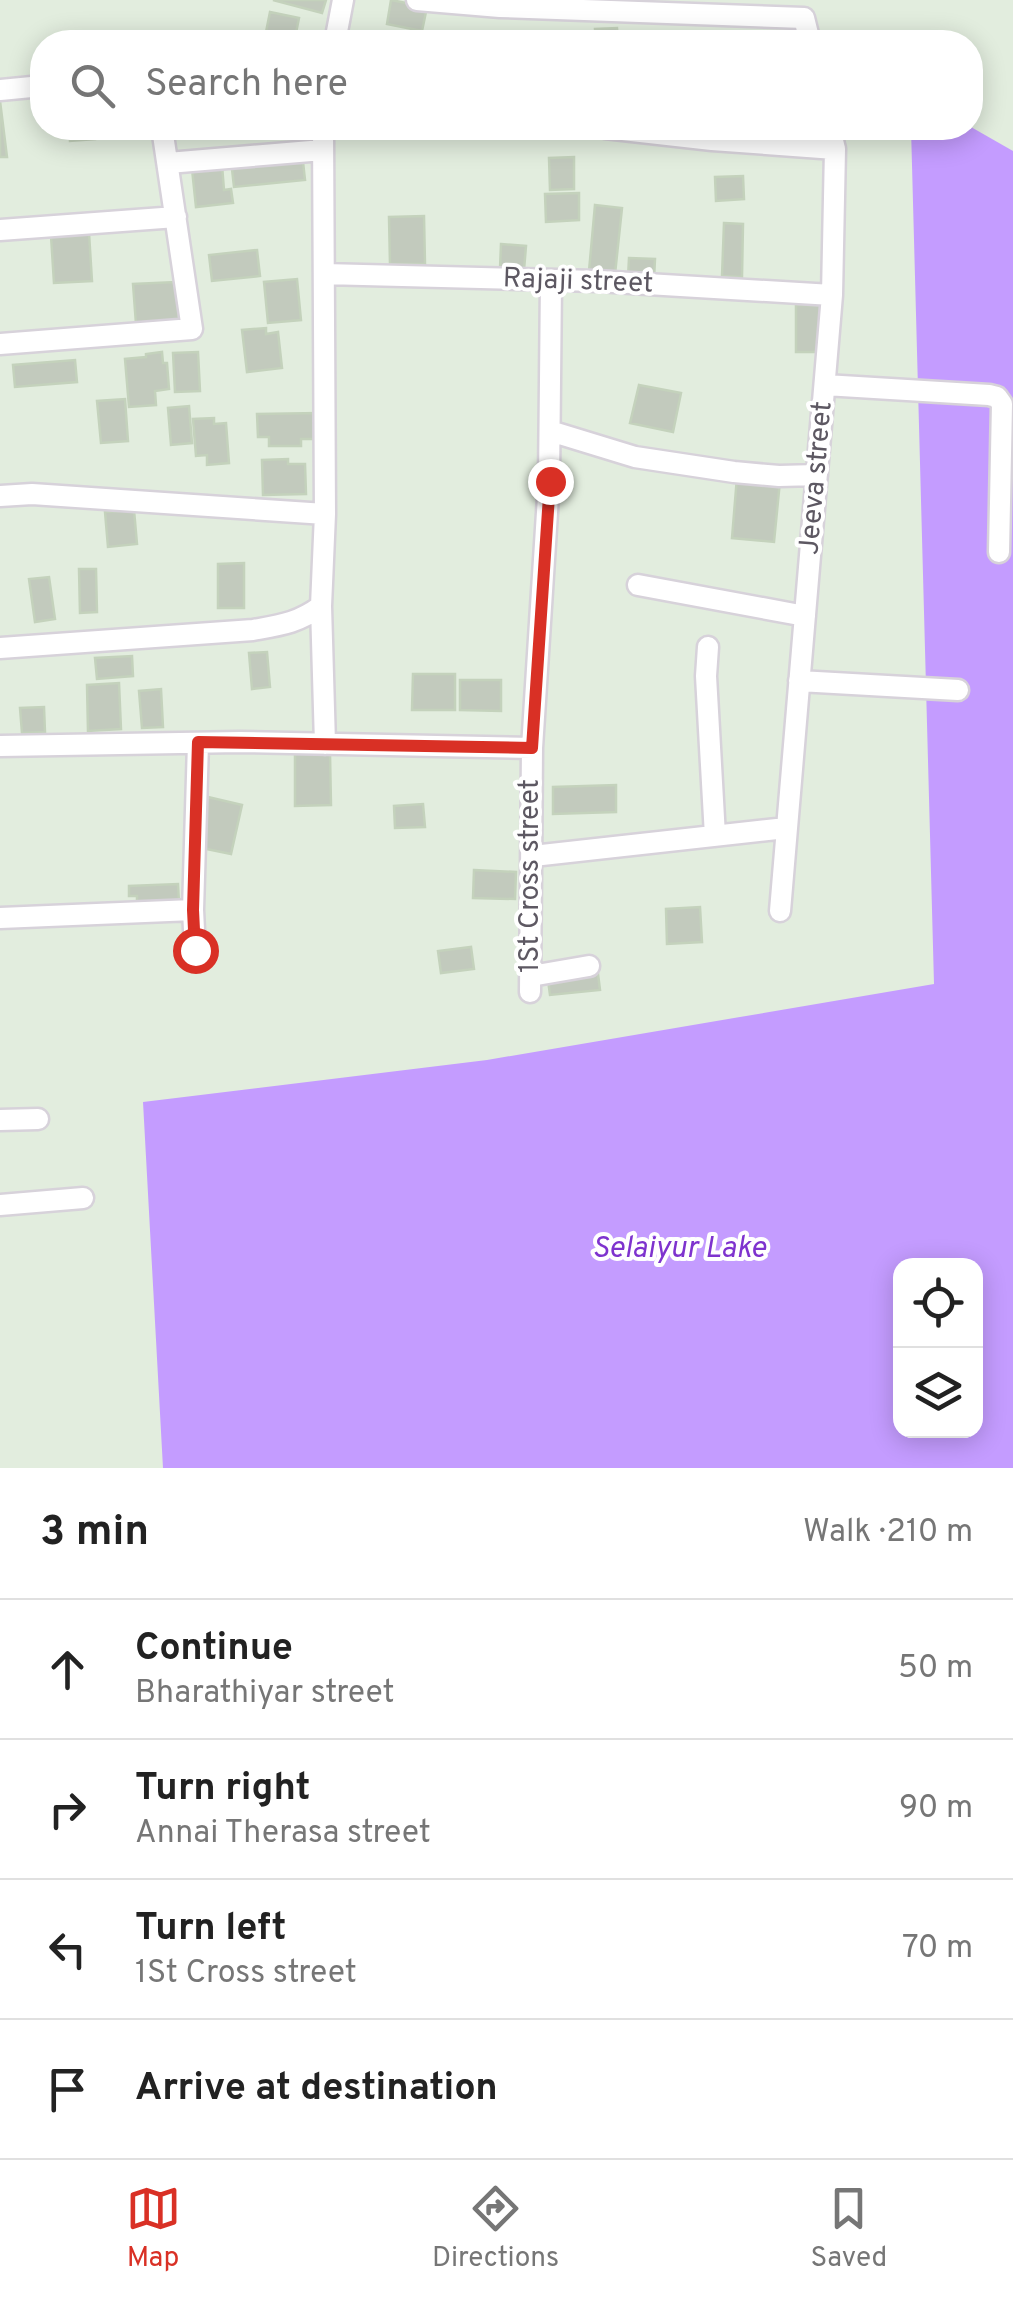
<!DOCTYPE html>
<meta charset="utf-8">
<style>
:root{--surface:#fff;--page:#f2f2f2;--text:#222;--muted:#767676;--line:#e0e0e0;--accent:#d93025}
body{margin:0;font-family:Overpass,sans-serif;background:var(--page);color:var(--text)}
.controls{position:absolute;right:30px;bottom:30px;display:grid;overflow:hidden;border-radius:20px;box-shadow:0 5px 25px #0003}
.controls button{width:90px;height:90px;display:grid;place-items:center;padding:0;border:0;border-bottom:2px solid var(--line);background:var(--surface);color:var(--text);font:50px sans-serif}
.stop{position:absolute;width:30px;height:30px;margin:-22px;border:8px solid #d93025;border-radius:50%;background:#fff}
.stop.end{background:#d93025;border-color:#fff;box-shadow:0 2px 10px #0008}
.list{margin:0;padding:0;list-style:none}
h2{display:flex;justify-content:space-between;align-items:center;height:130px;margin:0;padding:0 40px;font-size:42px}
h2 small{font-size:32px;font-weight:400;color:var(--muted)}
.list li{display:grid;grid-template-columns:65px 1fr auto;gap:30px;align-items:center;box-sizing:border-box;height:140px;padding:0 40px;border-top:2px solid var(--line)}
.list b{display:block;font-size:38px;white-space:nowrap}
.list p{margin:0;font-size:32px;white-space:nowrap;color:var(--muted)}
.list em{font-size:32px;font-style:normal;color:var(--muted)}
.icon{flex:none;width:55px;height:55px;fill:none;stroke:currentColor;stroke-width:2;stroke-linecap:round;stroke-linejoin:round}
.map{position:relative;flex:none;width:1013px;height:1468px;overflow:hidden}
.search{position:absolute;background:var(--surface);box-shadow:0 5px 25px #0003;left:30px;right:30px;top:30px;height:110px;display:flex;align-items:center;gap:25px;box-sizing:border-box;padding:0 35px;border-radius:40px;color:var(--muted);font-size:38px}
.sheet{height:690px;background:var(--surface)}
nav{display:flex;justify-content:space-around;align-items:center;box-sizing:border-box;height:140px;border-top:2px solid var(--line);background:var(--surface);font-size:28px;color:var(--muted)}
nav a{display:grid;justify-items:center;gap:5px}
nav .on{color:var(--accent)}
.map>svg:first-child{display:block}
.water{fill:#c49cff;fill-rule:evenodd}
.building{fill:#c2cabd;stroke:#c4d2bc;stroke-width:2.5}
.lines{fill:none;stroke-linecap:round;stroke-linejoin:round}
.street-casing{stroke:#d7d2da;stroke-width:25}
.street{stroke:#fff;stroke-width:20}
.route{stroke:#d93025;stroke-width:12}
.labels{text-anchor:middle;dominant-baseline:central;stroke-width:8;stroke-linejoin:round;paint-order:stroke}
.street-label{font-size:28px;fill:#5d5862;stroke:#fff}
.water-label{font-size:30px;font-style:italic;fill:#7e33ce;stroke:#fff}
</style>
<div class="map">
<svg width="1013" height="1468" viewBox="0 0 1013 1468">
<rect width="100%" height="100%" fill="#e2edde"/>
<path class="water" d="M971,127L1013,151V1468H163L143,1102L487,1060L934,984L911,128ZM900,1266H976V1430H900Z"/>
<path class="building" d="M273,0H326L322,13Z
M391,0L427,7L422,31L387,24Z
M270,12L299,18L295,38L266,32Z
M617,28L618,42H596L595,29Z
M0,101L7,157H0Z
M69,128H94L95,139L70,141Z
M302,153L305,180L234,187L231,160Z
M574,157V189L550,190L549,158Z
M222,165L224,190L231,189L233,203L196,207L192,169Z
M743,176L744,199L716,201L715,177Z
M579,193V220L546,222L545,194Z
M595,205L622,208L615,274L589,271Z
M424,216L425,264H390L389,217Z
M724,223L743,224L742,277L722,276Z
M89,233L92,281L54,283L51,236Z
M501,244L526,246L524,270L500,269Z
M257,250L260,276L212,281L209,255Z
M629,258L655,259L654,279L628,278Z
M297,279L301,320L268,323L264,282Z
M176,282L179,322L136,324L133,284Z
M796,305H822V352H796Z
M266,328V334L278,332L282,368L247,372L242,330Z
M162,352L163,363H167L169,389L155,391L156,405L129,407L125,359L146,357V354Z
M198,352L200,391L175,392L173,353Z
M75,360L77,382L15,387L13,365Z
M639,385L681,393L673,432L630,423Z
M125,399L128,441L101,443L97,401Z
M189,406L192,443L171,445L168,408Z
M319,413V439H301V446H269V437H258L257,414Z
M214,418V424L226,423L229,463L207,465V455L196,456L193,419Z
M288,459V464H305L306,494L263,495L262,460Z
M737,477L780,481L774,542L732,538Z
M134,510L137,544L108,547L105,512Z
M244,563V608H218V564Z
M79,569H96L97,612L80,613Z
M49,577L55,619L35,622L29,579Z
M267,652L270,687L252,689L249,653Z
M132,656L133,676L97,679L95,658Z
M413,674H455V710H412Z
M460,680H501V711L460,710Z
M119,683L121,729L88,731L87,685Z
M161,689L163,727L142,728L139,691Z
M44,707L45,732L22,733L20,708Z
M295,754H330L331,805L295,806Z
M616,785V812L553,814V787Z
M208,797L242,805L231,854L197,847Z
M423,804L425,827L395,828L394,806Z
M474,870L516,872L515,899L473,898Z
M178,884L179,903L137,904V896H129V886Z
M700,907L702,942L667,944L666,909Z
M471,947L474,969L441,973L438,951Z
M598,974L600,990L550,995L548,980Z"/>
<g class="lines">
<defs>
<path id="street" d="M417,0L500,7L804,18L810,42
M335,42L343,0
M0,90L42,86
M605,128L712,140L835,149
M168,163L323,150
M0,230L176,217
M324,274L597,281L832,295
M0,344L192,329L162,128
M825,385L989,395L997,397L1002,404L999,552
M550,431L635,457L734,472L779,476L817,475
M0,496L32,494L325,514L323,128
M638,585L805,616
M321,606L325,744
M708,647L706,676L715,836
M0,648L253,630C281,625 298,623 321,606L325,514
M799,681L958,690
M0,746L240,742L532,748
M533,856L786,828
M193,910L195,950
M780,911L832,295L835,149L830,128
M0,918L193,910L198,743
M531,976L589,966
M530,992L532,748L549,481L551,280
M0,1120L38,1119
M0,1205L83,1198"/>
</defs>
<use href="#street" class="street-casing"/>
<use href="#street" class="street"/>
</g>
<g class="lines">
<path class="route" d="M195,950L193,910L198,742L532,748L550,481"/>
</g>
<g class="labels">
<g class="street-label">
<text transform="translate(578 282) rotate(2)">Rajaji street</text>
<text transform="translate(817 478) rotate(-85)">Jeeva street</text>
<text transform="translate(531 876) rotate(-90)">1St Cross street</text>
</g>
<g class="water-label">
<text x="679" y="1249">Selaiyur Lake</text>
</g>
</g>
</svg>
<div class="controls">
<button><svg class="icon" aria-label="locate" viewBox="0 0 24 24"><circle cx="12" cy="12" r="6"/><path d="M12 2v4M12 18v4M2 12h4M18 12h4"/></svg></button>
<button><svg class="icon" aria-label="layers" viewBox="0 0 24 24"><path d="M12 4l9 5-9 5-9-5zM3 14l9 5 9-5"/></svg></button>
</div>
<div class="stop" style="left:195px;top:950px"></div>
<div class="stop end" style="left:550px;top:481px"></div>
<div class="search"><svg class="icon" aria-label="search" viewBox="0 0 24 24"><circle cx="10" cy="10" r="6"/><path d="M15 15l6 6"/></svg>Search here</div>
</div>
<section class="sheet">
<h2>3 min<small>Walk · 210 m</small></h2>
<ul class="list">
<li><svg class="icon" aria-label="ahead" viewBox="0 0 24 24"><path d="M12 20V5M6 11l6-6 6 6"/></svg><div><b>Continue</b><p>Bharathiyar street</p></div><em>50 m</em></li>
<li><svg class="icon" aria-label="right" viewBox="0 0 24 24"><path d="M7 20v-9h11M14 6l5 5-5 5"/></svg><div><b>Turn right</b><p>Annai Therasa street</p></div><em>90 m</em></li>
<li><svg class="icon" aria-label="left" viewBox="0 0 24 24"><path d="M17 20v-9H6M10 6l-5 5 5 5"/></svg><div><b>Turn left</b><p>1St Cross street</p></div><em>70 m</em></li>
<li><svg class="icon" aria-label="arrive" viewBox="0 0 24 24"><path d="M6 21V4h12l-3 4 3 4H6"/></svg><div><b>Arrive at destination</b></div></li>
</ul>
</section>
<nav>
<a class="on"><svg class="icon" aria-label="map" viewBox="0 0 24 24"><path d="M3 6l6-2 6 2 6-2v14l-6 2-6-2-6 2zM9 4v14M15 6v14"/></svg>Map</a>
<a><svg class="icon" aria-label="directions" viewBox="0 0 24 24"><path d="M12 3l9 9-9 9-9-9zM9 14v-3h6M13 9l2 2-2 2"/></svg>Directions</a>
<a><svg class="icon" aria-label="saved" viewBox="0 0 24 24"><path d="M7 4h10v16l-5-4-5 4z"/></svg>Saved</a>
</nav>
